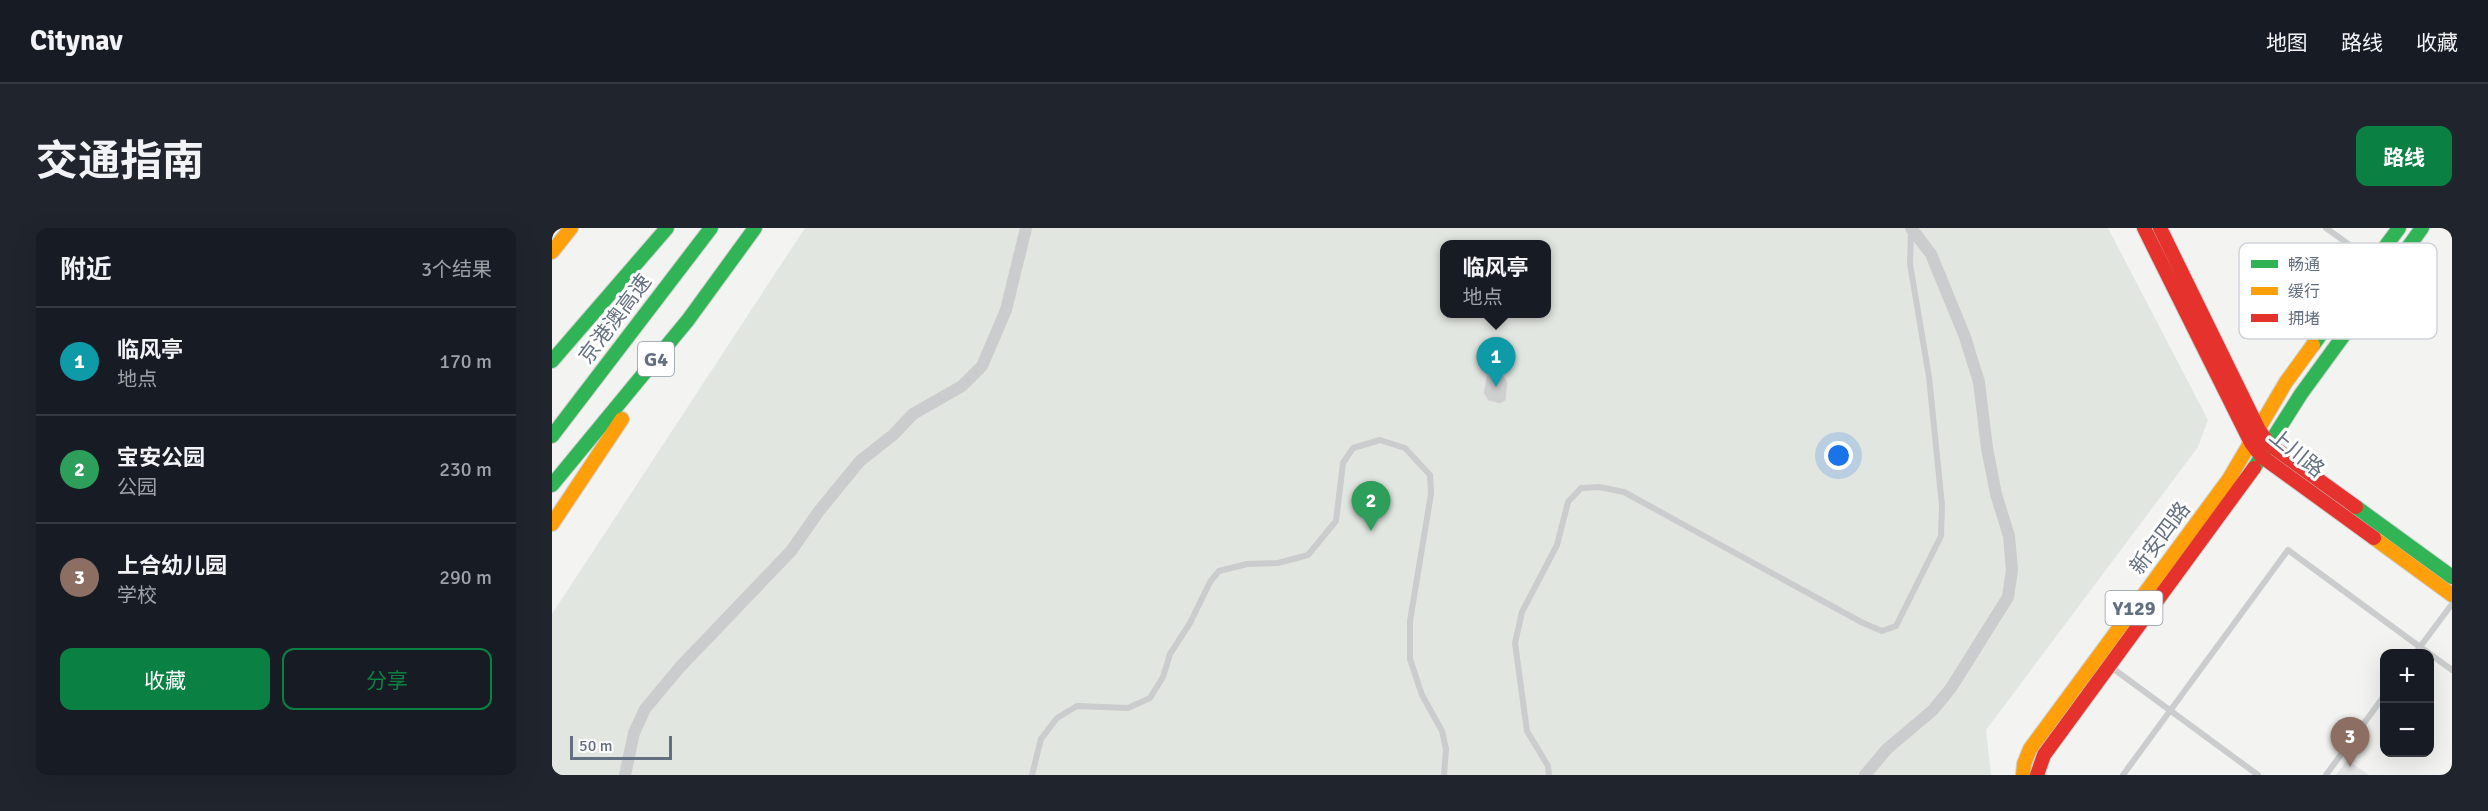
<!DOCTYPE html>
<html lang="zh">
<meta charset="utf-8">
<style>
:root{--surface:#171b24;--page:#20242c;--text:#f1f3f6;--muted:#9ea1a6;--line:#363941;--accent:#0b8043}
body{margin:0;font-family:Signika,"Noto Sans SC",sans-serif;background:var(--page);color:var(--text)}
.controls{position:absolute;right:18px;bottom:18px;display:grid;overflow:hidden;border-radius:12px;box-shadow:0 6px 24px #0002}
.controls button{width:54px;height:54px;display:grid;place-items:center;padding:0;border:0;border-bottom:2px solid var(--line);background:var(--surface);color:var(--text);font:30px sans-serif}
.scale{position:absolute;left:18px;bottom:15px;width:102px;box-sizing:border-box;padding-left:6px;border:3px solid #647081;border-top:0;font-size:16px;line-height:21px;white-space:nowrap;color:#647081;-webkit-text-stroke:4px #fff;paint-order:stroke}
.you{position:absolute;left:1287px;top:228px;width:21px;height:21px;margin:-15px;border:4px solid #fff;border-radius:50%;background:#1a73e8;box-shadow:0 0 0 9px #1a73e833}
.badge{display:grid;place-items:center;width:39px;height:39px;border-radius:50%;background:var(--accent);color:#fff;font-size:20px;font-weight:700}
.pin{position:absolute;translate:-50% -50px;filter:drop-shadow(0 2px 3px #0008)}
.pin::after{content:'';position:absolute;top:32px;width:21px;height:18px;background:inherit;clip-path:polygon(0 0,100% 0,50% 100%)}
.popup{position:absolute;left:888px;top:12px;width:111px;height:78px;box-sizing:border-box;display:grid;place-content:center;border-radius:12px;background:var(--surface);filter:drop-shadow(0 2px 4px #0005);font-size:20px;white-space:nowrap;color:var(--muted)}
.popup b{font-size:22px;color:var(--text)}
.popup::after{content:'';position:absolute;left:50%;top:100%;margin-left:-12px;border:12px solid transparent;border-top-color:var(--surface)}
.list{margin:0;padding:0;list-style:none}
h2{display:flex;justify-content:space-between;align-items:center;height:78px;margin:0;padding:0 24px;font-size:26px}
h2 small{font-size:20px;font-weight:400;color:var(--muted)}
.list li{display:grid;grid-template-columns:39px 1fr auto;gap:18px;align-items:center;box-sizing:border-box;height:108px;padding:0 24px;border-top:2px solid var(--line)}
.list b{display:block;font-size:22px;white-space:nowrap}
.list p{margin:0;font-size:20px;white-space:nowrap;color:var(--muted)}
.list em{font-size:20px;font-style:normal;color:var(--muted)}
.actions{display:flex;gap:12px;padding:18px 24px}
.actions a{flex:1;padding:14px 0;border:2px solid var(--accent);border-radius:12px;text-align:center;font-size:21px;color:var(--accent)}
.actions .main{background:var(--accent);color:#fff}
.map{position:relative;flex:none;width:1900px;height:547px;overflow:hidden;border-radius:12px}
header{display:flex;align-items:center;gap:36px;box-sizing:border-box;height:84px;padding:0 30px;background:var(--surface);border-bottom:2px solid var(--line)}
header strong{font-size:28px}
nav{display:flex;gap:33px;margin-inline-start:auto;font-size:21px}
.intro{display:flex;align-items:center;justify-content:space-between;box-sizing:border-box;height:144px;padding:0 36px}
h1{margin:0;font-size:42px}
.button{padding:15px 27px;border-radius:12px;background:var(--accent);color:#fff;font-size:21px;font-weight:700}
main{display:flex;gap:36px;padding:0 36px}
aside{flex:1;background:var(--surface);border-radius:12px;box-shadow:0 6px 24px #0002}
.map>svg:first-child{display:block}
.built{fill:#e3e5e4}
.green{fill:#e2e6e0;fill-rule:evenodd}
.building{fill:#cecfcf;stroke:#e2e2e2;stroke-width:1.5}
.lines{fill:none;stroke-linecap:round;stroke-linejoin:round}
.fast-casing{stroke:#d0d1d1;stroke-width:16}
.slow-casing{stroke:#d0d1d1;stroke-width:16}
.jam-casing{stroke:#d0d1d1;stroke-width:16}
.lane{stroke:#cbcccd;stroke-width:6}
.street{stroke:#cbcccd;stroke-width:12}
.fast{stroke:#30b455;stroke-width:14}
.slow{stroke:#ff9f0a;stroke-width:14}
.jam{stroke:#e5322d;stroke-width:14}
.labels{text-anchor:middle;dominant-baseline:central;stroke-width:6;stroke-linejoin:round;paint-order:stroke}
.shield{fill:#fff;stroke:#929ba7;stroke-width:1.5}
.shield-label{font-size:20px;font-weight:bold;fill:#647081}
.street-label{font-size:21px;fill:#647081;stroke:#fff}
.key{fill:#fff;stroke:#d0d4d9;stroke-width:1.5}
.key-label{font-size:16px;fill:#647081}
</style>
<header>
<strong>Citynav</strong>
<nav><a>地图</a><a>路线</a><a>收藏</a></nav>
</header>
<div class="intro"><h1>交通指南</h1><a class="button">路线</a></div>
<main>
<aside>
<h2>附近<small>3个结果</small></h2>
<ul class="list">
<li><span class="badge" style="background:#0f9aa8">1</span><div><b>临风亭</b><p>地点</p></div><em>170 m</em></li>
<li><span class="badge" style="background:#2e9e5b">2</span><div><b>宝安公园</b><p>公园</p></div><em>230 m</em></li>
<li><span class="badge" style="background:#8d6e63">3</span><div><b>上合幼儿园</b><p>学校</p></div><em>290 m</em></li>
</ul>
<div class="actions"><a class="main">收藏</a><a>分享</a></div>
</aside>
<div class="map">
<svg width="1900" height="547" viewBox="0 0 1900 547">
<rect width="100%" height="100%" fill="#f3f3f2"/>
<path class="built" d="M1795,532L1817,547H1784Z"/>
<path class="green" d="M253,0H1556L1656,192L1646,219L1434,502L1439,547H0V386ZM893,16H995V86H893Z"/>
<path class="building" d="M948,140L956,155L954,173L948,176L936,173L931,165L935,144Z"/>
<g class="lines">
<defs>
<path id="fast" d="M1761,117L1847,0
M0,133L115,0
M0,208L159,0
M1702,240L1749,166L1870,0
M0,257L136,92L203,0
M1804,279L1900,349"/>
<path id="slow" d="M0,24L19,0
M0,296L70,191
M1822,310L1900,367
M1471,547L1472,536L1478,521L1677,251L1734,154L1761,117"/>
<path id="jam" d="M1592,0L1699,215L1709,228L1822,310
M1608,0L1707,202L1717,216L1804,279
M1485,547L1492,527L1702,240"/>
</defs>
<use href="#fast" class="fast-casing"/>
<use href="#slow" class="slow-casing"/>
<use href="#jam" class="jam-casing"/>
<path class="lane" d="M1774,0L1820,33
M1864,425L1868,419L1877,425
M1878,426L1900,442
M1559,439L1706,547
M480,547L489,511L505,490L525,478L576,480L598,470L611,449L618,426L638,395L658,354L667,343L695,336L726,335L756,327L784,293L791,235L801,220L828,212L853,220L878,247L879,266L858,393V431L870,467L890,503L894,521L892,547
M997,547L996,538L975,503L963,415L970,384L1005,317L1016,274L1029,260L1047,259L1072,264L1309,394L1330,403L1344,398L1389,308L1390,277L1377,149L1358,36L1359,4
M1571,547L1736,322L1868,419L1900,376
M1774,547L1832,468"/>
<path class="street" d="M73,547L82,505L93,481L128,439L239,323L267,283L308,233L341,207L361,186L410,158L430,138L454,82L474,0
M1313,547L1335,521L1381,482L1399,460L1456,369L1460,342L1457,308L1444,266L1435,220L1427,154L1413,109L1379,26L1359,0"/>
<use href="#fast" class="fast"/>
<use href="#slow" class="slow"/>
<use href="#jam" class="jam"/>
</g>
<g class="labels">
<g class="shield">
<rect x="86" y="114" width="36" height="34" rx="4.5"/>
<rect x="1553.5" y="363" width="57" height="34" rx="4.5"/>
</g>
<g class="shield-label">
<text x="104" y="131">G4</text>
<text x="1582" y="380">Y129</text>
</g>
<g class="street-label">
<text transform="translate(63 91) rotate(-53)">京港澳高速</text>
<text transform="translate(1745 225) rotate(39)">上川路</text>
<text transform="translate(1608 310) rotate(-53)">新安四路</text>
</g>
</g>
<rect x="1687" y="15" width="198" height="96" rx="9" class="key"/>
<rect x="1699" y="32" width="27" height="8" fill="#30b455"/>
<rect x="1699" y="59" width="27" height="8" fill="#ff9f0a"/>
<rect x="1699" y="86" width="27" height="8" fill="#e5322d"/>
<g class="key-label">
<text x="1736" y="42">畅通</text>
<text x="1736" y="69">缓行</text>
<text x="1736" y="96">拥堵</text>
</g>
</svg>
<div class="controls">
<button>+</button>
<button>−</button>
</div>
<div class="scale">50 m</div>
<div class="you"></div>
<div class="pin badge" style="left:944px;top:159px;background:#0f9aa8">1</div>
<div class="popup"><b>临风亭</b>地点</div>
<div class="pin badge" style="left:819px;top:303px;background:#2e9e5b">2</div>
<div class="pin badge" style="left:1798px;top:539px;background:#8d6e63">3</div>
</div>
</main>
